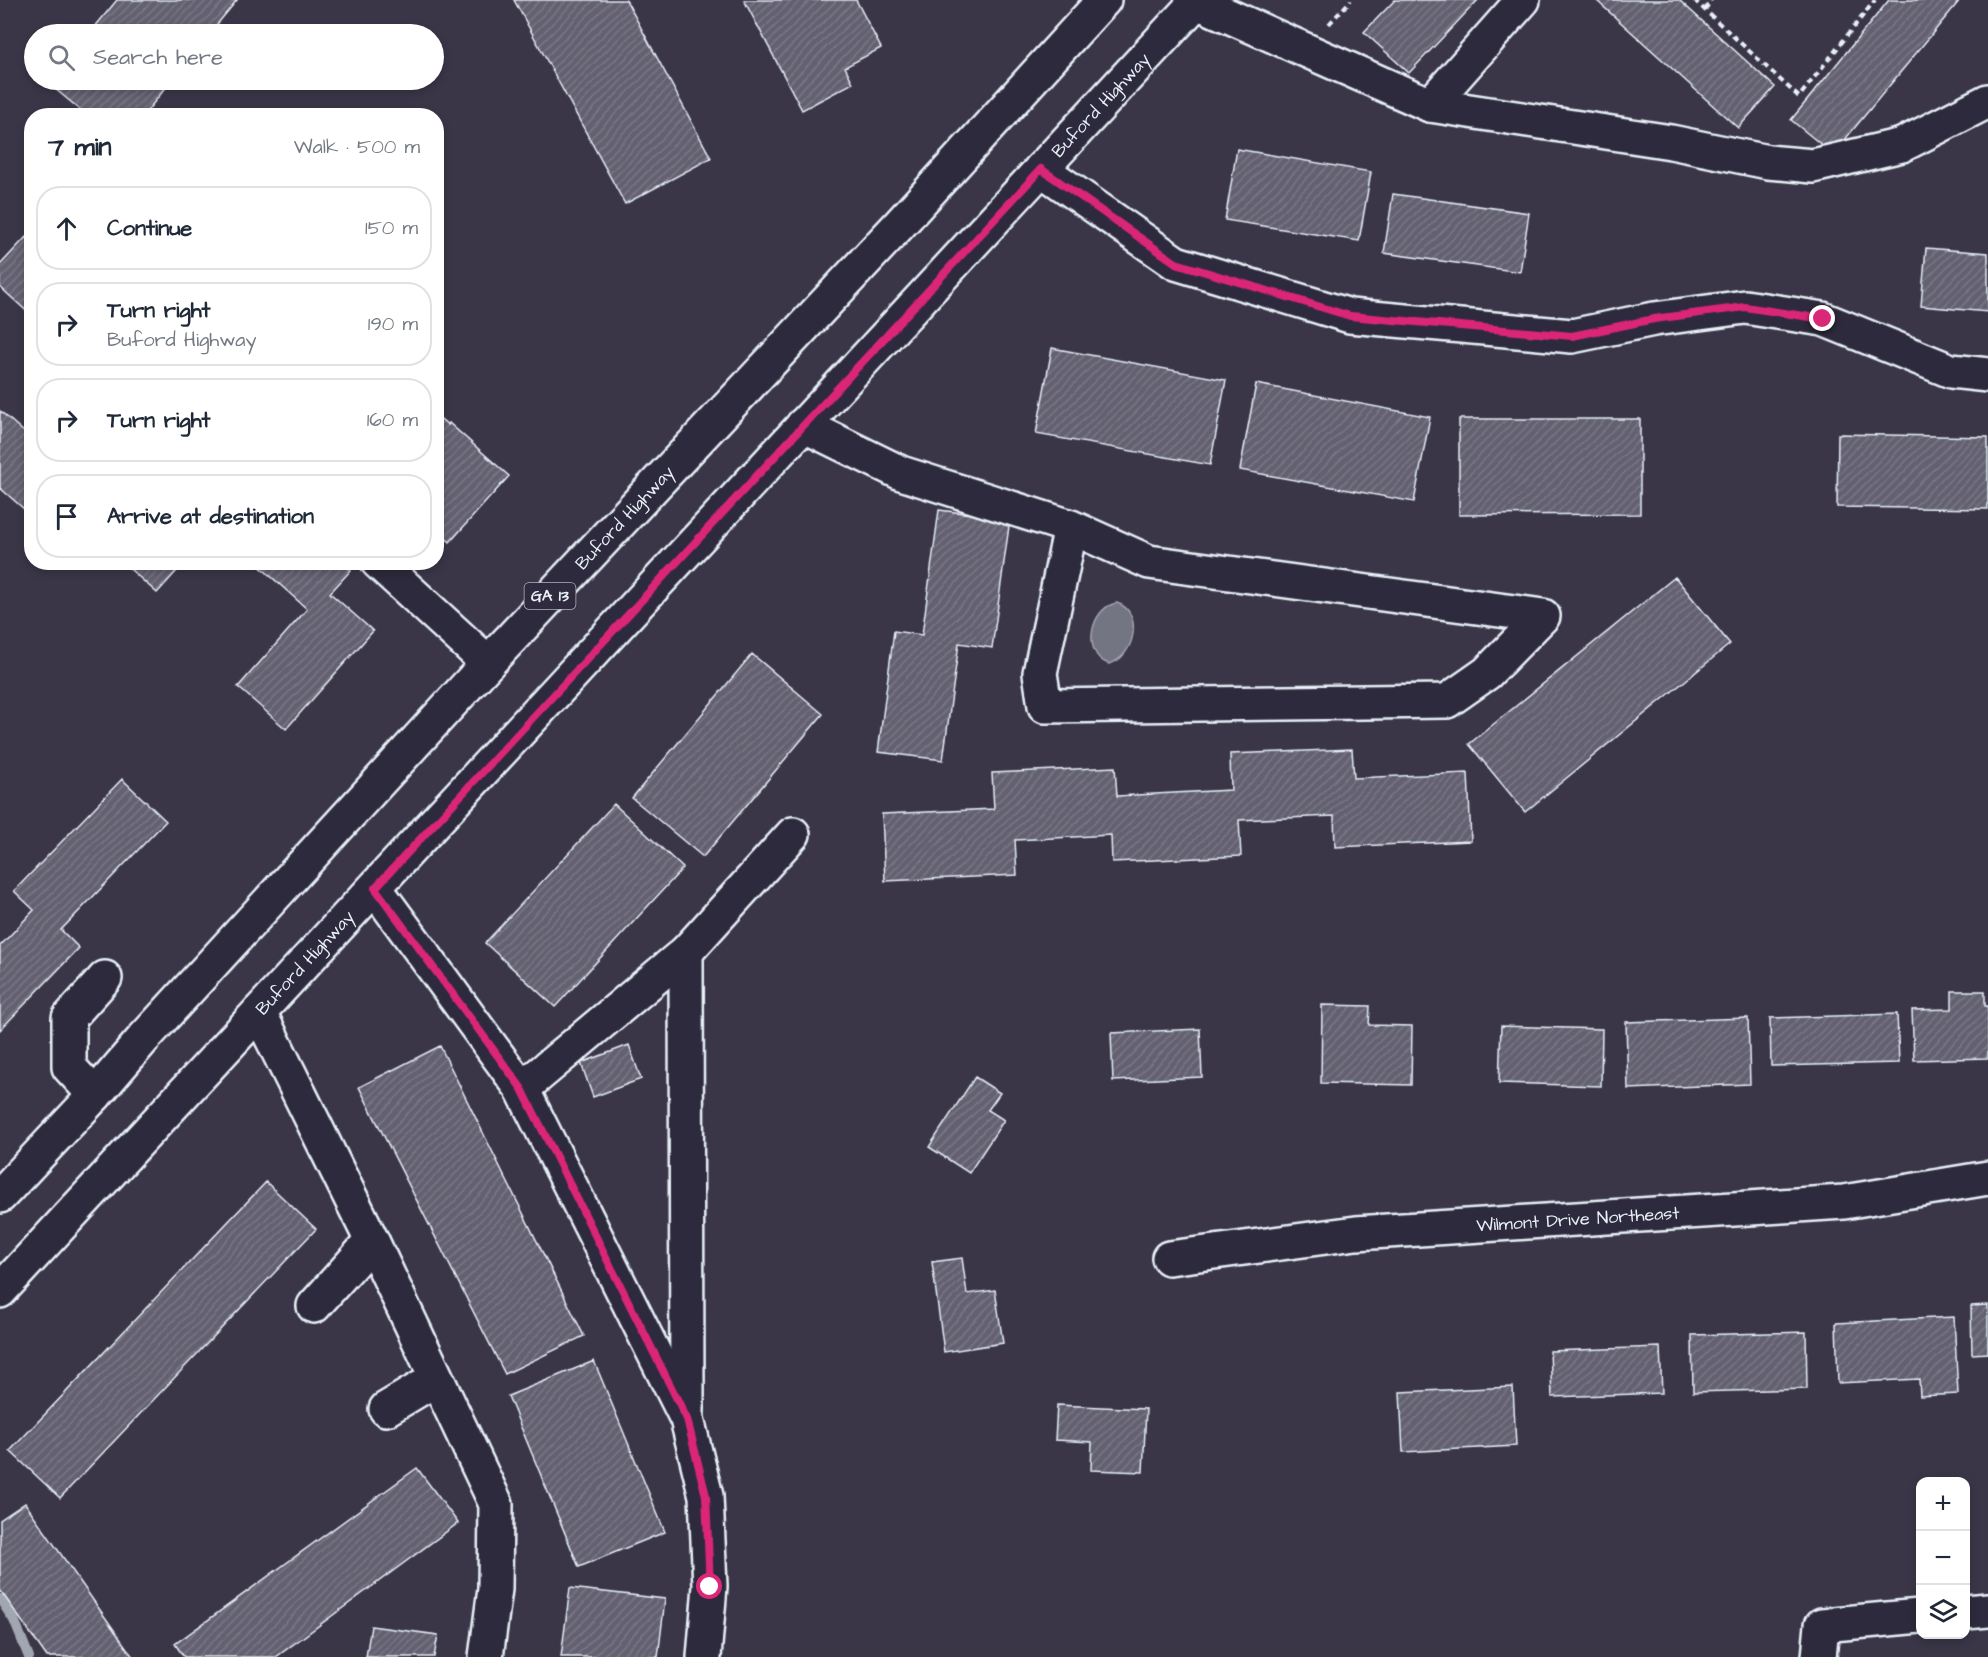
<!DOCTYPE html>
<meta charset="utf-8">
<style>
:root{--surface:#fff;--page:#f2f2f3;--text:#1f2937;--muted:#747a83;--line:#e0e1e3}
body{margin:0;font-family:"Architects Daughter",sans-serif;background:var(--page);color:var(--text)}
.controls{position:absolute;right:18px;bottom:18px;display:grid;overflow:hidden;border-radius:12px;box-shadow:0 3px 9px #0003}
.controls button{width:54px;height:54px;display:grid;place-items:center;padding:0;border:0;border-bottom:2px solid var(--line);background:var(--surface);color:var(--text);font:30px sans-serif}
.stop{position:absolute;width:18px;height:18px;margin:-14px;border:4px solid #db2777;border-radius:50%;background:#fff}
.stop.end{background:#db2777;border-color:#fff;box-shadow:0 2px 6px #0008}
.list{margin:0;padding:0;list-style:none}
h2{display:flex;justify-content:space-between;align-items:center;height:78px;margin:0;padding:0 24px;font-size:26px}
h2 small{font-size:20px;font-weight:400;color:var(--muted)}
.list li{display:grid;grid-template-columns:39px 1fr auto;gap:18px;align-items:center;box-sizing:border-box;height:84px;margin:0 12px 12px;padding:0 12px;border:2px solid var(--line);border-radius:24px}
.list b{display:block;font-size:22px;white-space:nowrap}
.list p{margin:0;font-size:20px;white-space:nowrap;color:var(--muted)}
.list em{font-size:20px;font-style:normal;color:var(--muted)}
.icon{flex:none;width:33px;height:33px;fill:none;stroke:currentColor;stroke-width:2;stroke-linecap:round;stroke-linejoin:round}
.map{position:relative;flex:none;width:1988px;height:1657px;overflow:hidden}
.search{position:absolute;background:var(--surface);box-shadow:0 3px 9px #0003;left:24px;top:24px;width:420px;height:66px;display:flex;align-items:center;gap:15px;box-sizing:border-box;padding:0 21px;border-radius:33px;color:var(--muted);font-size:22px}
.panel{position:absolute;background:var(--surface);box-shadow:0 3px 9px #0003;left:24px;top:108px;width:420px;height:462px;border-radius:24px}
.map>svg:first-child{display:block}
.water{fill:#737482;stroke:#a2a6b1;stroke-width:1.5}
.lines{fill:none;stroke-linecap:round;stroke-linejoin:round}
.stream{stroke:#a2a6b1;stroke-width:10}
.building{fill:url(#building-hatch);stroke:#e8f1f8;stroke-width:1.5}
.minor-casing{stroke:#e8f1f8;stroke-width:38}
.major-casing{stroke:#e8f1f8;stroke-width:38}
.path{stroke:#e8f1f8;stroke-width:4;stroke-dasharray:6 4.5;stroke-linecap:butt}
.minor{stroke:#2f2a3d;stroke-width:33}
.major{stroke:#2f2a3d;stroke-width:33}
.route{stroke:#db2777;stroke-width:8}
.labels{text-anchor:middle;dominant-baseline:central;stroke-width:4.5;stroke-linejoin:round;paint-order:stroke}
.shield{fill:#2f2a3d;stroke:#b0b5c0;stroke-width:1.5}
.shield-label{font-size:16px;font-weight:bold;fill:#e8f1f8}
.street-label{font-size:18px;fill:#e8f1f8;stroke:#2f2a3d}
</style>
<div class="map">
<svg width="1988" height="1657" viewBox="0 0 1988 1657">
<defs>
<pattern id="building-hatch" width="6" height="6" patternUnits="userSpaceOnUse" patternTransform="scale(1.5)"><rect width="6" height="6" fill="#636171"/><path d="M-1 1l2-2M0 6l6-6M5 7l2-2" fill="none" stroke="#797886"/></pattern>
</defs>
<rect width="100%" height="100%" fill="#3a3648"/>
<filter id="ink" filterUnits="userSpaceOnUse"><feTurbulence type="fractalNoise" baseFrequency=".0167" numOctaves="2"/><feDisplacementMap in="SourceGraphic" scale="12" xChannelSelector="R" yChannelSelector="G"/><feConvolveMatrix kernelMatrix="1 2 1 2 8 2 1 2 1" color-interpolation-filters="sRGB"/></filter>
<g filter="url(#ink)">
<path class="water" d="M1117,603C1144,611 1135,658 1109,664C1081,655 1090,607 1117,603Z"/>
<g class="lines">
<path class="stream" d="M0,1599L14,1620L29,1657"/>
</g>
<path class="building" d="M117,0H237L209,34H89Z
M514,0H626L711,158L625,204Z
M744,0H856L881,48L845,67L853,83L802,110Z
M1395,0H1478L1409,73L1364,32Z
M1596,0H1679L1775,87L1738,128Z
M1889,0H1960L1833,154L1791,120Z
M52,80H172L143,116H88L49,84Z
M1237,149L1371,172L1359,241L1225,220Z
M1393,194L1529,213L1520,272L1384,253Z
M26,237L32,243V316L0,287V265Z
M1926,248L1988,253V312L1921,306Z
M1052,348L1226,380L1210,465L1036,434Z
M1256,384L1430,417L1414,502L1240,470Z
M0,411L32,439V516L0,488Z
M436,415L448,425L449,423L509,476L450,542L436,530Z
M1459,419H1640V514L1459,515Z
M1838,434L1988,437V509L1837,507Z
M939,510L1010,519L992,648L959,643L943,760L878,752L894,631L922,635Z
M122,562H185L157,593Z
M255,562H342L351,570L330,593L373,631L286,729L238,687L307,609Z
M1675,577L1730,644L1525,812L1469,744Z
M752,654L823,714L703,857L632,798Z
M1352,749L1354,778L1468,773L1471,841L1335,847L1334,816L1239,820L1241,856L1112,862L1111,835L1015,840L1017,875L885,881L882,814L994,809L992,773L1115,767L1117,796L1231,790L1230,754Z
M122,779L166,821L61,930L79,948L0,1030V946L34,910L14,891Z
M614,804L683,868L555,1007L485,943Z
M1952,991H1985V1006H1988V1058L1914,1060L1912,1010L1952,1009Z
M1322,1005L1370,1006L1369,1025L1412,1026L1411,1085L1321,1083Z
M1897,1014L1899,1063L1771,1066L1770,1018Z
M1748,1018L1750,1084L1628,1089L1626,1022Z
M1501,1026L1602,1029L1601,1086L1499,1083Z
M1200,1029L1202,1077L1113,1081L1111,1033Z
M629,1045L641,1079L593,1097L581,1063Z
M440,1046L584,1336L505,1374L359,1087Z
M975,1077L1000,1093L988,1110L1004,1120L969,1173L929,1147Z
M266,1182L316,1229L60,1498L10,1451Z
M962,1258L967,1294L995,1290L1003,1343L944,1352L932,1262Z
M1988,1305V1353L1972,1354L1971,1306Z
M1954,1317L1958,1394L1920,1396L1919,1379L1838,1383L1836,1323Z
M1806,1332L1807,1389L1693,1392L1692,1335Z
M1660,1347L1662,1393L1552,1397L1550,1351Z
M594,1361L665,1532L579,1567L508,1396Z
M1513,1387L1516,1446L1403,1452L1400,1392Z
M1057,1405L1146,1409L1143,1472L1091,1470L1092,1442L1055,1440Z
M417,1468L458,1523L276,1657H184L175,1644Z
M25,1503L133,1657H47L0,1590V1520Z
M570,1588L665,1599L658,1657H561Z
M371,1626L438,1635L434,1657H366Z"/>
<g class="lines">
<defs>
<g id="minor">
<path d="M1197,2L1430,105L1671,142L1768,162L1813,166L1902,145L1988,101"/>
<path d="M1430,105L1523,0"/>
<path d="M1041,169L1176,263L1350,316L1572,336L1654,319L1745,307L1823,319L1951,371L1988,375"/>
<path d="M803,425L901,473L1071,527L1149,562L1543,616L1487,673L1447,701L1045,706L1040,673L1071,527"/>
<path d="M378,562L488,663"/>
<path d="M375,888L522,1089L687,1419L706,1496L710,1586L704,1657"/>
<path d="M686,952L687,1411"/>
<path d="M259,1012L372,1241L496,1504L495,1589L486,1657"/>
<path d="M522,1089L686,952L793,834"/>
<path d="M95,1095L69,1067V1018L105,978"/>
<path id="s1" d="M1169,1258L1356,1233L1844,1202L1988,1178"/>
<path d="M314,1306L372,1241"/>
<path d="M386,1409L436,1379"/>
<path d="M1966,1612L1988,1610"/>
<path d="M1819,1657L1822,1625L1920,1616"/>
</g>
<g id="major">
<path id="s2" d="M0,1196L95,1095L144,1038L488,663L899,225L1104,0"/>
<path id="s3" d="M0,1291L1198,0"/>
</g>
</defs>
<use href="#minor" class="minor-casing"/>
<use href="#major" class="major-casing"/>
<path class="path" d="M1694,0L1799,97L1875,0
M1705,10L1711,0
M1329,24L1351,0"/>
<use href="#minor" class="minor"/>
<use href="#major" class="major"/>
</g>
</g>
<g class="lines" filter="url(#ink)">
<path class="route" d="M710,1587L706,1496L687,1419L522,1089L375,888L1041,169L1176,263L1350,316L1572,336L1654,319L1745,307L1823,319"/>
</g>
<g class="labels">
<rect class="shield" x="524.5" y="583" width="51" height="26" rx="4.5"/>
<g class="shield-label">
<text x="550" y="596">GA 13</text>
</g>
<g class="street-label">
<text stroke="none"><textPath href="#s3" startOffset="1618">Buford Highway</textPath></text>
<text stroke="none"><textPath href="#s2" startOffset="922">Buford Highway</textPath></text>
<text stroke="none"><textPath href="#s3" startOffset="448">Buford Highway</textPath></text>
<text stroke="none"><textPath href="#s1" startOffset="411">Wilmont Drive Northeast</textPath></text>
</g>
</g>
</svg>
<div class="controls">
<button>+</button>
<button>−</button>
<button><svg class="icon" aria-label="layers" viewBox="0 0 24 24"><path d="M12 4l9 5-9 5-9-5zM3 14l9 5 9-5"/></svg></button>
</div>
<div class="stop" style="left:710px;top:1587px"></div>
<div class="stop end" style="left:1823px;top:319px"></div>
<div class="search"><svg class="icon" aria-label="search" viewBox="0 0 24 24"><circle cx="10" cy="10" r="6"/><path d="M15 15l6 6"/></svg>Search here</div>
<section class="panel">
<h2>7 min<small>Walk · 500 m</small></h2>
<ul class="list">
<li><svg class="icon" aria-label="ahead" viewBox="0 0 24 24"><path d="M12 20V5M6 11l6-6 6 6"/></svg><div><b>Continue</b></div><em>150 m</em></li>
<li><svg class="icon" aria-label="right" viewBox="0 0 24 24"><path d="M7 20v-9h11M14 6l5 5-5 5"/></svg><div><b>Turn right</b><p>Buford Highway</p></div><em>190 m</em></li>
<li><svg class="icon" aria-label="right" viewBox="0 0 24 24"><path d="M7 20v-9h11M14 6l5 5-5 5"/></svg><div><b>Turn right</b></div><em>160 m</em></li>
<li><svg class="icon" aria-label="arrive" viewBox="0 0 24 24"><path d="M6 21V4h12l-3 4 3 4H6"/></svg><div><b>Arrive at destination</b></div></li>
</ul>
</section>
</div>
